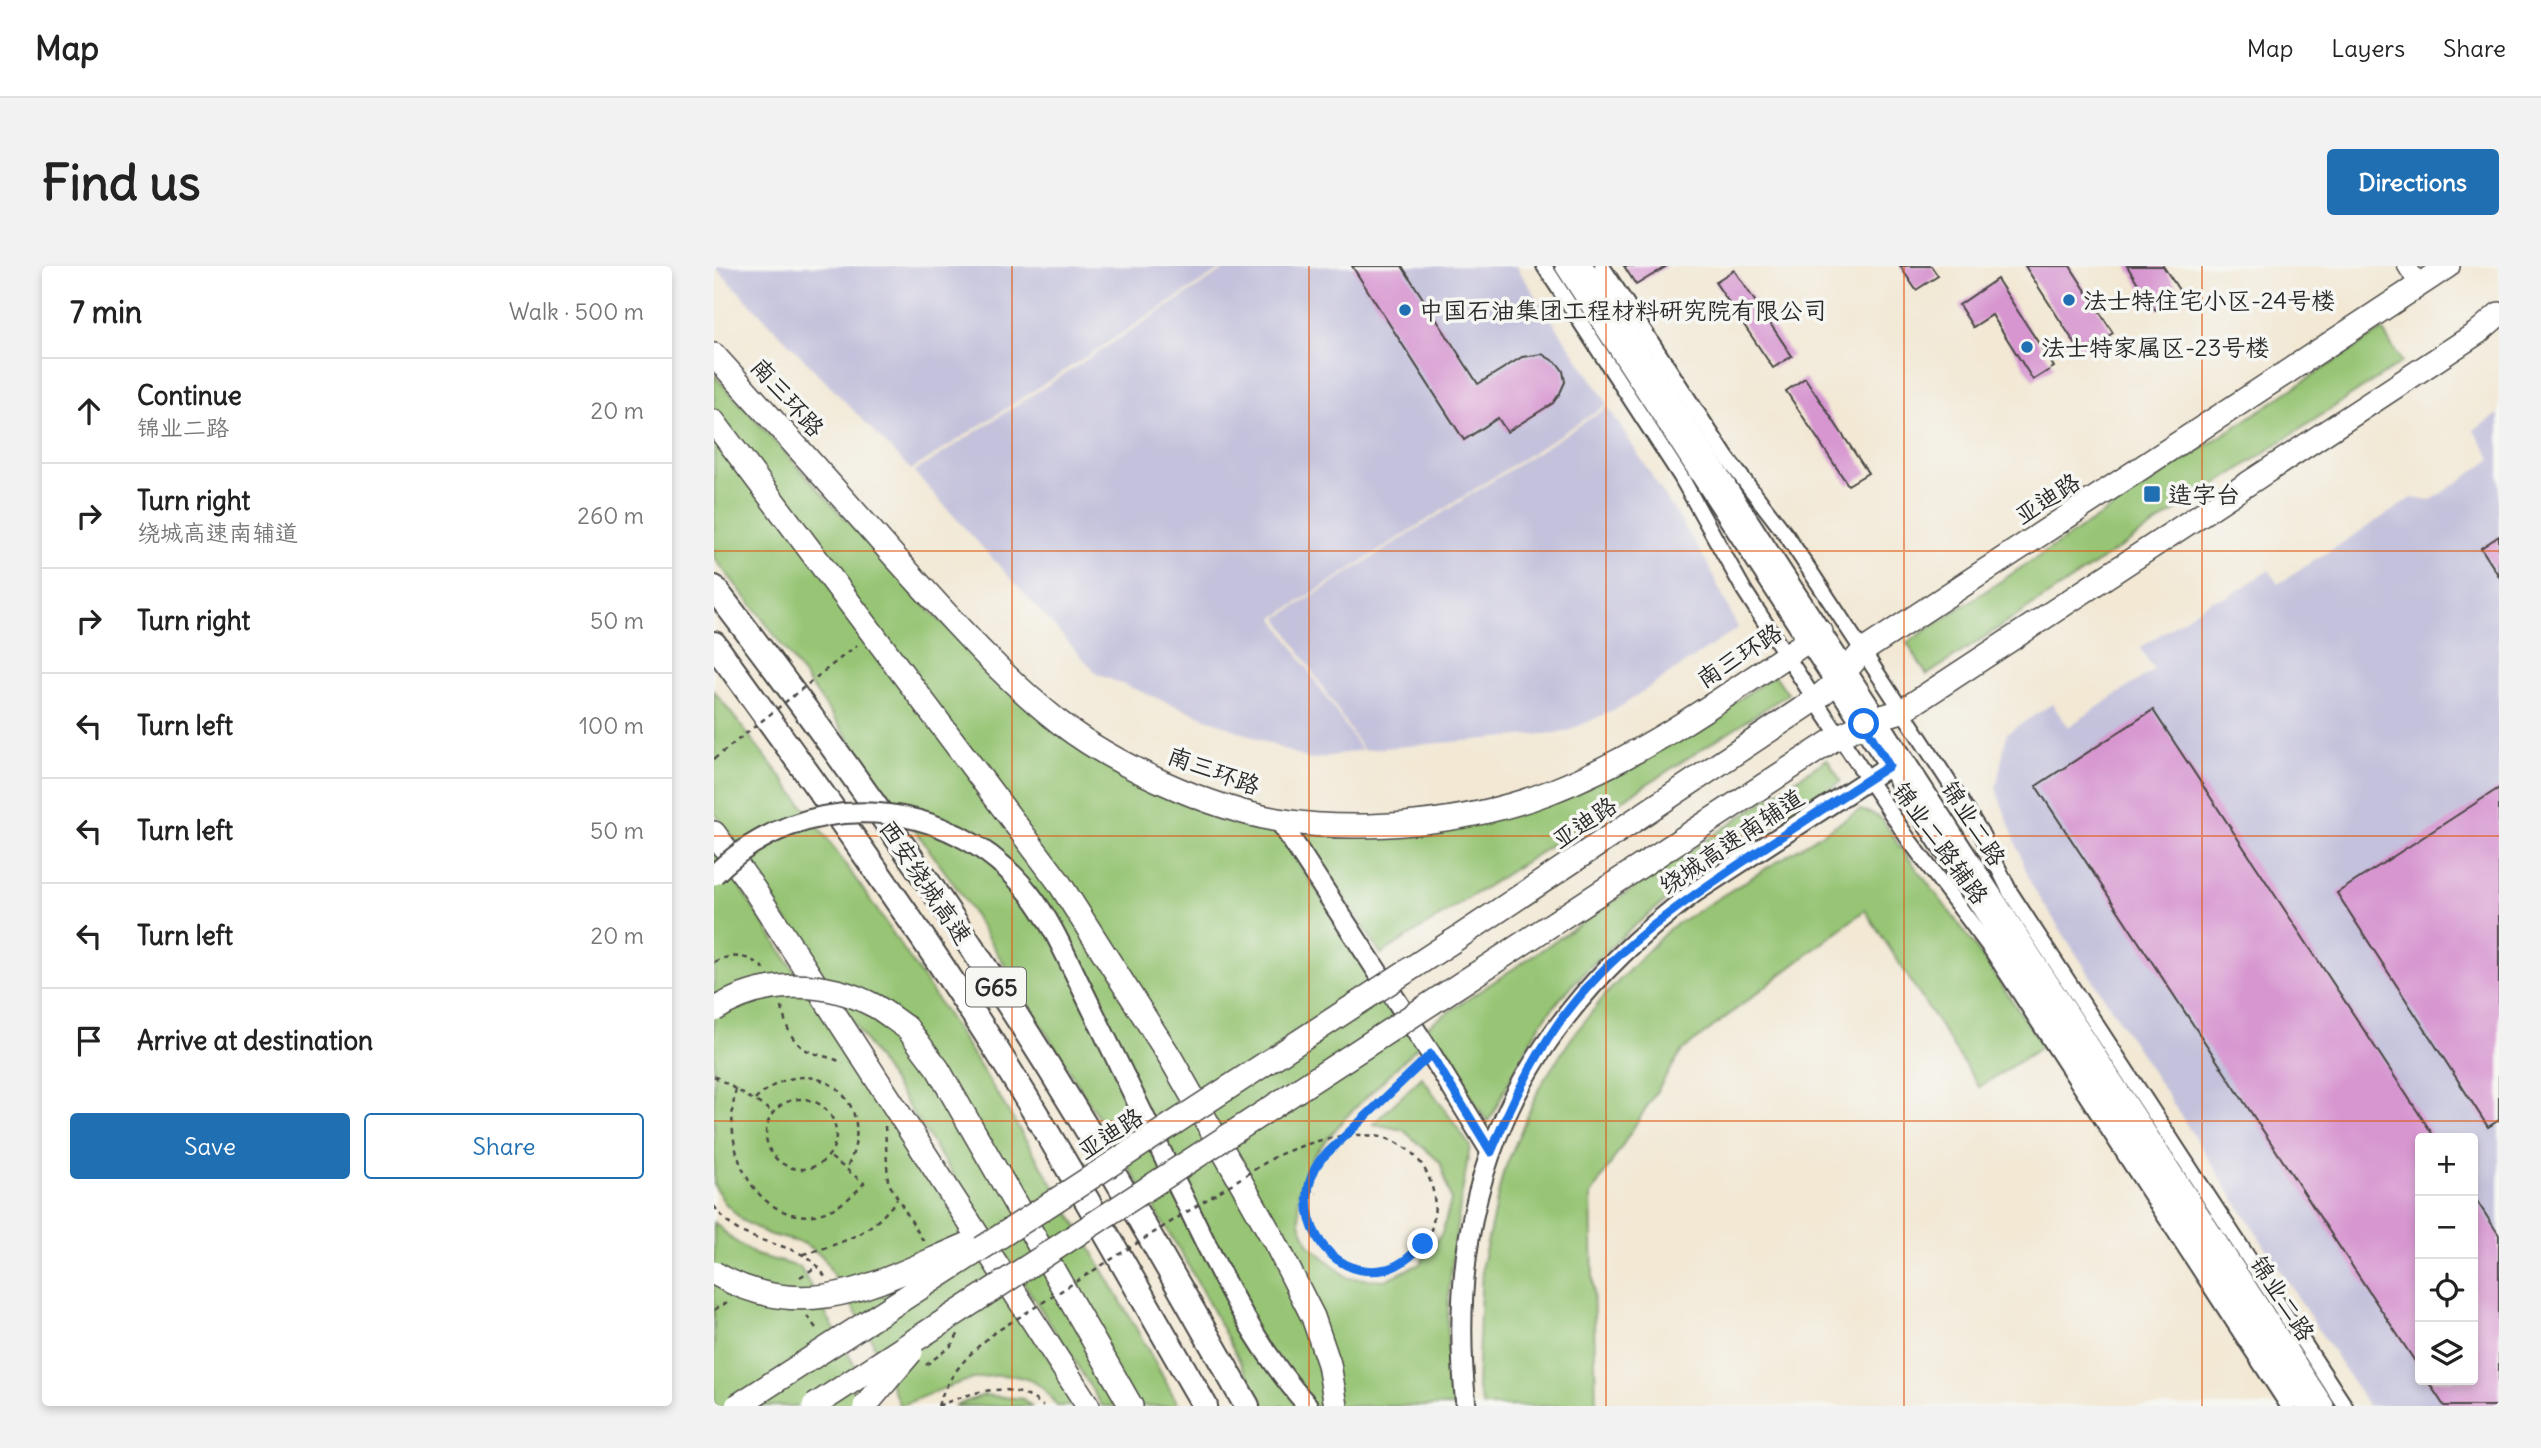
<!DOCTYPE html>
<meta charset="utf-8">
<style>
:root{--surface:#fff;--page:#f2f2f2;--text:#222;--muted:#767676;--line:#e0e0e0;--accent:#1f6fb2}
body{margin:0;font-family:Delius,"LXGW WenKai TC",sans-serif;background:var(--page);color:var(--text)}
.controls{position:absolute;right:21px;bottom:21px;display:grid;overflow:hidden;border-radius:7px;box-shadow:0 4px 10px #0003}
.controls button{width:63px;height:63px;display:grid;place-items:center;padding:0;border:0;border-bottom:2px solid var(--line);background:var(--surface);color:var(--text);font:35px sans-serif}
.stop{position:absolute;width:21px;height:21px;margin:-16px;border:5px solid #1a73e8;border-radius:50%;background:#fff}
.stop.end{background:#1a73e8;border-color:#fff;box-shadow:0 2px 7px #0008}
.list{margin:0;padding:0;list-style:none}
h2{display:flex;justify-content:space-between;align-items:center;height:91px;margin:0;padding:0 28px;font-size:30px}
h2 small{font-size:23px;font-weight:400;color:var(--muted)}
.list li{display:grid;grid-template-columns:46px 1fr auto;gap:21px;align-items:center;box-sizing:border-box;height:105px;padding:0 28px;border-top:2px solid var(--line)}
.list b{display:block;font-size:26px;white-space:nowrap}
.list p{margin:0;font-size:23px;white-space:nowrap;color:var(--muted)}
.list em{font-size:23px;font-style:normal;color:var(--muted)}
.actions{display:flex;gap:14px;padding:21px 28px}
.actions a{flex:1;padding:16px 0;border:2px solid var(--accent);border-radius:7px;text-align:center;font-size:24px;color:var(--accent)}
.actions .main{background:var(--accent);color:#fff}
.icon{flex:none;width:38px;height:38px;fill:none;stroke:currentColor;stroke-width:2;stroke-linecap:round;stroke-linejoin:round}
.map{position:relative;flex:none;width:1785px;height:1140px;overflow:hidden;border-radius:7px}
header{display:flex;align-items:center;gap:42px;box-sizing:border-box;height:98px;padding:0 35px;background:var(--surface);border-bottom:2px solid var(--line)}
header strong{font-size:33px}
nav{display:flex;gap:38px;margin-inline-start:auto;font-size:24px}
.intro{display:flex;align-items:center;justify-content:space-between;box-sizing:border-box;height:168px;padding:0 42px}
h1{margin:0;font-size:49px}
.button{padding:18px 32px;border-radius:7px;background:var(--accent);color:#fff;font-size:24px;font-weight:700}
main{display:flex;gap:42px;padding:0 42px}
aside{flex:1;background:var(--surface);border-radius:7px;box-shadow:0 4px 10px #0003}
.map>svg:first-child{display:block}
.industrial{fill:#c3c1db;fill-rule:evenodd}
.green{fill:#97c574;stroke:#617850;stroke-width:2}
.building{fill:#d796d0}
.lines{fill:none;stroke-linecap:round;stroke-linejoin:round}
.minor-casing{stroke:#494744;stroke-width:18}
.tertiary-casing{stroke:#494744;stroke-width:21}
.secondary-casing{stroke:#494744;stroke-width:23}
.trunk-casing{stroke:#494744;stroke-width:26}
.motorway-casing{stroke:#494744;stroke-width:28}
.path{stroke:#494744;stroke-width:2.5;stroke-dasharray:5 5;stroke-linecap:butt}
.minor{stroke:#fff;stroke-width:14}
.tertiary{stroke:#fff;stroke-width:18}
.secondary{stroke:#fff;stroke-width:19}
.trunk{stroke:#fff;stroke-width:23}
.motorway{stroke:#fff;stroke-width:24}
.secondary-bridge-casing{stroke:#494744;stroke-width:23;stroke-linecap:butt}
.trunk-bridge-casing{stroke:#494744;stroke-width:26;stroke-linecap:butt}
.path-bridge{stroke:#494744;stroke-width:2.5;stroke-dasharray:5 5;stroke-linecap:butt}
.secondary-bridge{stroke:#fff;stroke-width:19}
.trunk-bridge{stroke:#fff;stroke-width:23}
.route{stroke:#1a73e8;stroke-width:9}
.grid{fill:none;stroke:#df570e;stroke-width:2;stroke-opacity:0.55}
.poi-dot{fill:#1f6fb2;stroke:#f6f6f2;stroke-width:2.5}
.labels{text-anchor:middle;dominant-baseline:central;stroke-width:7;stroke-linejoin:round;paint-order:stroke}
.shield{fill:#f6f6f2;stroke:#686867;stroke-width:2}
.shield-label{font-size:23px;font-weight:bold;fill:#2b2b2b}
.poi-label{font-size:24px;fill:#2b2b2b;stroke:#f6f6f2;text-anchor:start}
.street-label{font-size:24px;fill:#2b2b2b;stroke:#f6f6f2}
</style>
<header>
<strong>Map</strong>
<nav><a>Map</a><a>Layers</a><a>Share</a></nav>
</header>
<div class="intro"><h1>Find us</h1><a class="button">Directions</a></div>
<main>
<aside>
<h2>7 min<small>Walk · 500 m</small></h2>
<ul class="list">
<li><svg class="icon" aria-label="ahead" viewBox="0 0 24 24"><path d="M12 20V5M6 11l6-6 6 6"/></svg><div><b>Continue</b><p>锦业二路</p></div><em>20 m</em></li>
<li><svg class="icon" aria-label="right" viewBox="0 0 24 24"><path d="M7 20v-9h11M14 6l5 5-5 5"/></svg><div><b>Turn right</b><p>绕城高速南辅道</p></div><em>260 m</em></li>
<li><svg class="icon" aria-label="right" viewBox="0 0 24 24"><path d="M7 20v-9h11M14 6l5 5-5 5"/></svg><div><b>Turn right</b></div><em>50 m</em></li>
<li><svg class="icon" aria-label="left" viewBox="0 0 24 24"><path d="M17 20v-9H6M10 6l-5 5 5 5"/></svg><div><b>Turn left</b></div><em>100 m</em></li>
<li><svg class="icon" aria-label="left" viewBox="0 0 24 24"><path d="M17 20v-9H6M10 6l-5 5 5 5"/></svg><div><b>Turn left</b></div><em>50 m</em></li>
<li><svg class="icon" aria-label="left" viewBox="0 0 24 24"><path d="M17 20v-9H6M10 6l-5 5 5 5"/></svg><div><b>Turn left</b></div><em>20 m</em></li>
<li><svg class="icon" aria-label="arrive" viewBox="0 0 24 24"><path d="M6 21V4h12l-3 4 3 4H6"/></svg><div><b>Arrive at destination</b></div></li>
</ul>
<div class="actions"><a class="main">Save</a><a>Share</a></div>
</aside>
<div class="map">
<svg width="1785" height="1140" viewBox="0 0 1785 1140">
<rect width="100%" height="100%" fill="#f6f6f2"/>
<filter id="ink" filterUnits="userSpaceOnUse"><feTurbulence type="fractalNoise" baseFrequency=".0143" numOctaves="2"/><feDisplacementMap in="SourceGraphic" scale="14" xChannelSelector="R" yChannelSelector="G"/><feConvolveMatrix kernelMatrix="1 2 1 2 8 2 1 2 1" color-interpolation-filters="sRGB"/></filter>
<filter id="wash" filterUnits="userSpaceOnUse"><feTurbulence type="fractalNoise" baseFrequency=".00686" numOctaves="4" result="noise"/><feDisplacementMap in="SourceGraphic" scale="28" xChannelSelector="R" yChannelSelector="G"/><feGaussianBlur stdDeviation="1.57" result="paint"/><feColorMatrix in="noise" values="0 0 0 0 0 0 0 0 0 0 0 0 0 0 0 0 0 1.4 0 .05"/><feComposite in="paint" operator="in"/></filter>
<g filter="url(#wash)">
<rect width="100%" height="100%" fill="#f2e8d4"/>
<path class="industrial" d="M0,0H512L197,204Z
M516,0H802L894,138L560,352L647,484L596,494L383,408L200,206Z
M894,141L992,295L1024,362L906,441L852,466L649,484L564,352Z
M1785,148V1140H1654L1317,618L1282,523L1293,467L1338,438L1354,461L1440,404L1426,382L1498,334L1514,331L1555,304L1564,318L1698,232L1716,235L1778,193L1760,164ZM1706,872H1759V1114H1706Z"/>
<path class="green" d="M1668,64L1688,96L1213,409L1193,377Z
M0,109L218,347L371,487L439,526L522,554L561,561L704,780L632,851L598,891L584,928L586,957L595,979L634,1012L671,1014L706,998L728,967L737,934L726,896L689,864L659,858L708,811L756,880C743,958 722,1063 741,1140H550L468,988L247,628L43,345L0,292Z
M1061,409L1074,428L667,688L588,566L656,570L901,509L961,476Z
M0,425C37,473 75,519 110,568C239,749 359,945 465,1140H388L358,1091L19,572L0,546Z
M1113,493L1127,515C1025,583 914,648 836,745C814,773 795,816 779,848L774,855L770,851L712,761Z
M1146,544L1157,547L1168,553L1184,578L1254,670L1329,780L1265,821L1151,644L968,785L877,929L882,1140H769L763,1120L768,999L789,907L826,820L859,770L892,728L955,663Z
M0,582L366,1140H343C338,1134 332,1124 325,1119C286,1093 224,1125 186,1140L156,1070L108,990L91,978L54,968L29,955L10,936L0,919Z
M0,956L19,974L42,989L86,1001L163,1140H0Z
M270,1129L309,1133L317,1140H240Z"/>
<g id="blocks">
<path class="building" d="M638,0H688L764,118L808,91L828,88L844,98L849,105L851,116L846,127L839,137L793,166L784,152L750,174Z
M910,0H953L922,19Z
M1186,0H1217L1224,10L1202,24Z
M1311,0H1356L1399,67L1367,87Z
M1413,0H1449L1467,27L1441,44Z
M1020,4L1078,90L1059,102L1001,16Z
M1283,13L1340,101L1319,114L1278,49L1259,61L1245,39Z
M1091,112L1154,207L1134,219L1072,125Z
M1785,270V310L1767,282Z
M1439,444L1721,872H1706V1103L1322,520Z
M1785,522V854L1774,861L1623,627Z
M1759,929L1785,969V1140H1730L1713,1114H1759Z"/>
</g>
</g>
<g filter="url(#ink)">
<use href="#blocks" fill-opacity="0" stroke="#494744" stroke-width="2"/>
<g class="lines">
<defs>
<path id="minor" d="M830,0L967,211L1030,324L1101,434L1195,574L1276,682L1574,1140
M888,0L1013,192L1073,270L1231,510L1266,565L1296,626L1631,1140"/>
<path id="tertiary" d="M1693,0L1705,19"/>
<path id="secondary" d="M851,0L1591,1140
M869,0L1610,1140
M565,554L717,788L777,886
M411,811C433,857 455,902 477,947C510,1016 543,1083 594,1140
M752,1140C728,920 805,758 981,626L1184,494"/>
<path id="trunk" d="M0,89C60,155 120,222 179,289C232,347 283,407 345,456C400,499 495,542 564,554C648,568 756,557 836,526C934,488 1020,424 1107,366
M0,156L344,615L456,791L561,976L599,1051L615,1098L622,1140
M0,567L36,617L374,1140
M739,675L1101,434L1122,416L1149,385L1734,0
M762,708L1125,470L1164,452L1188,445L1763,67L1785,48
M193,762L224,803L417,1140"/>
<path id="motorway" d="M0,322C131,492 255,669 366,852C424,947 478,1044 533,1140
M0,378C91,504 183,630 268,761C347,884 417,1013 491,1140"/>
</defs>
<use href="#minor" class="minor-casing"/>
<use href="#tertiary" class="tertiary-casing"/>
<use href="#secondary" class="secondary-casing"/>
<use href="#trunk" class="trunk-casing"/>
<use href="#motorway" class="motorway-casing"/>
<path class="path" d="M0,696C19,686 39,690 53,706
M68,741C72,763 79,781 102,788C111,791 120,792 129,797
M0,810L59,846
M22,823C0,914 81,998 150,917L115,890
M52 868a35 35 0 1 1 70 0a35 35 0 1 1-70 0Z
M41,834C96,778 170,834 132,903
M171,860L174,916L210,976
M593,925L603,927
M0,940C5,947 11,954 18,960C47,982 93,976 111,1011
M598,964L594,953L593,927L602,899L705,800
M89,988C128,978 159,967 183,933
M86,1011L104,1000
M0,1044L15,1035
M93,1050L104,1065
M212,1099L237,1080L245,1067
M224,1140C258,1126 296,1112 329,1140"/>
<use href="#minor" class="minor"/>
<use href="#tertiary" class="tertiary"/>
<use href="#secondary" class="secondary"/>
<use href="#trunk" class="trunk"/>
<use href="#motorway" class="motorway"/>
<defs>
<path id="secondary-bridge" d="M0,609C89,519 236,528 315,627C334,651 347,679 360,706C377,741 394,776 411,811"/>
<path id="trunk-bridge" d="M0,744C48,713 111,713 161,740C172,746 182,755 193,762
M0,1007C93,1061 164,1016 252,979
M23,1140L310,955L739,675
M100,1140L762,708
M151,1140L197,1086"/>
</defs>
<use href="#secondary-bridge" class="secondary-bridge-casing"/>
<use href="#trunk-bridge" class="trunk-bridge-casing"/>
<path class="path-bridge" d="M0,493L143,379
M224,1140C234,1109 255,1087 280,1067L562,890C595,876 631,864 667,871C738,887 740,998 664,1003C635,1006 614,987 598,964"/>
<use href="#secondary-bridge" class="secondary-bridge"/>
<use href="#trunk-bridge" class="trunk-bridge"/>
</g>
</g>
<g class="lines" filter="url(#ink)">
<path class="route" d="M709,978C699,988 688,999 673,1003C612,1017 571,942 607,893L717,788L777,886C796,841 816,798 844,758C896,684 971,634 1045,585C1088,557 1131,528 1175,500L1150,458"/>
</g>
<path class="grid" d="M298,0V1140M595,0V1140M892,0V1140M1190,0V1140M1488,0V1140M0,285H1785M0,570H1785M0,855H1785"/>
<g class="poi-dot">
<circle cx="1355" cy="34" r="7"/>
<circle cx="691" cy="44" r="7"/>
<circle cx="1313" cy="81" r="7"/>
<rect x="1429" y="219" width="18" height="18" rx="3.5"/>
</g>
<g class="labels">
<rect class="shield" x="252" y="701.5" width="60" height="39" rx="5"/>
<g class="shield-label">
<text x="282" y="721">G65</text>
</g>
<g class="poi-label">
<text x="1369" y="34">法士特住宅小区-24号楼</text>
<text x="705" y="44">中国石油集团工程材料研究院有限公司</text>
<text x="1327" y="81">法士特家属区-23号楼</text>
<text x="1454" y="228">造字台</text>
</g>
<g class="street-label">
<text transform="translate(74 131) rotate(48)">南三环路</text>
<text transform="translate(1333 232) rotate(-33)">亚迪路</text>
<text transform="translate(1025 389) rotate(-33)">南三环路</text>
<text transform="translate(500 504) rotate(20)">南三环路</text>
<text transform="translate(870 556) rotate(-34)">亚迪路</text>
<text transform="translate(1260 557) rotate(57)">锦业二路</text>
<text transform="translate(1017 575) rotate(-34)">绕城高速南辅道</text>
<text transform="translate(1227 577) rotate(54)">锦业二路辅路</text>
<text transform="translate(212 616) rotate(56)">西安绕城高速</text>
<text transform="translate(396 867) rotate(-33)">亚迪路</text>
<text transform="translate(1569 1032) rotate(57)">锦业二路</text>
</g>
</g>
</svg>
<div class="controls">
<button>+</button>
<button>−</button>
<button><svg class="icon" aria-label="locate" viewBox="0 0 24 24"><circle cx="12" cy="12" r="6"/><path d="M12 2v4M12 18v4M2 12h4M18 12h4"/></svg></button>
<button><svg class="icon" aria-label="layers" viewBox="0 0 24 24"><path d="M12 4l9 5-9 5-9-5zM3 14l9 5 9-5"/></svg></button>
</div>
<div class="stop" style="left:1150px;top:458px"></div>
<div class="stop end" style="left:709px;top:978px"></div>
</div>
</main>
